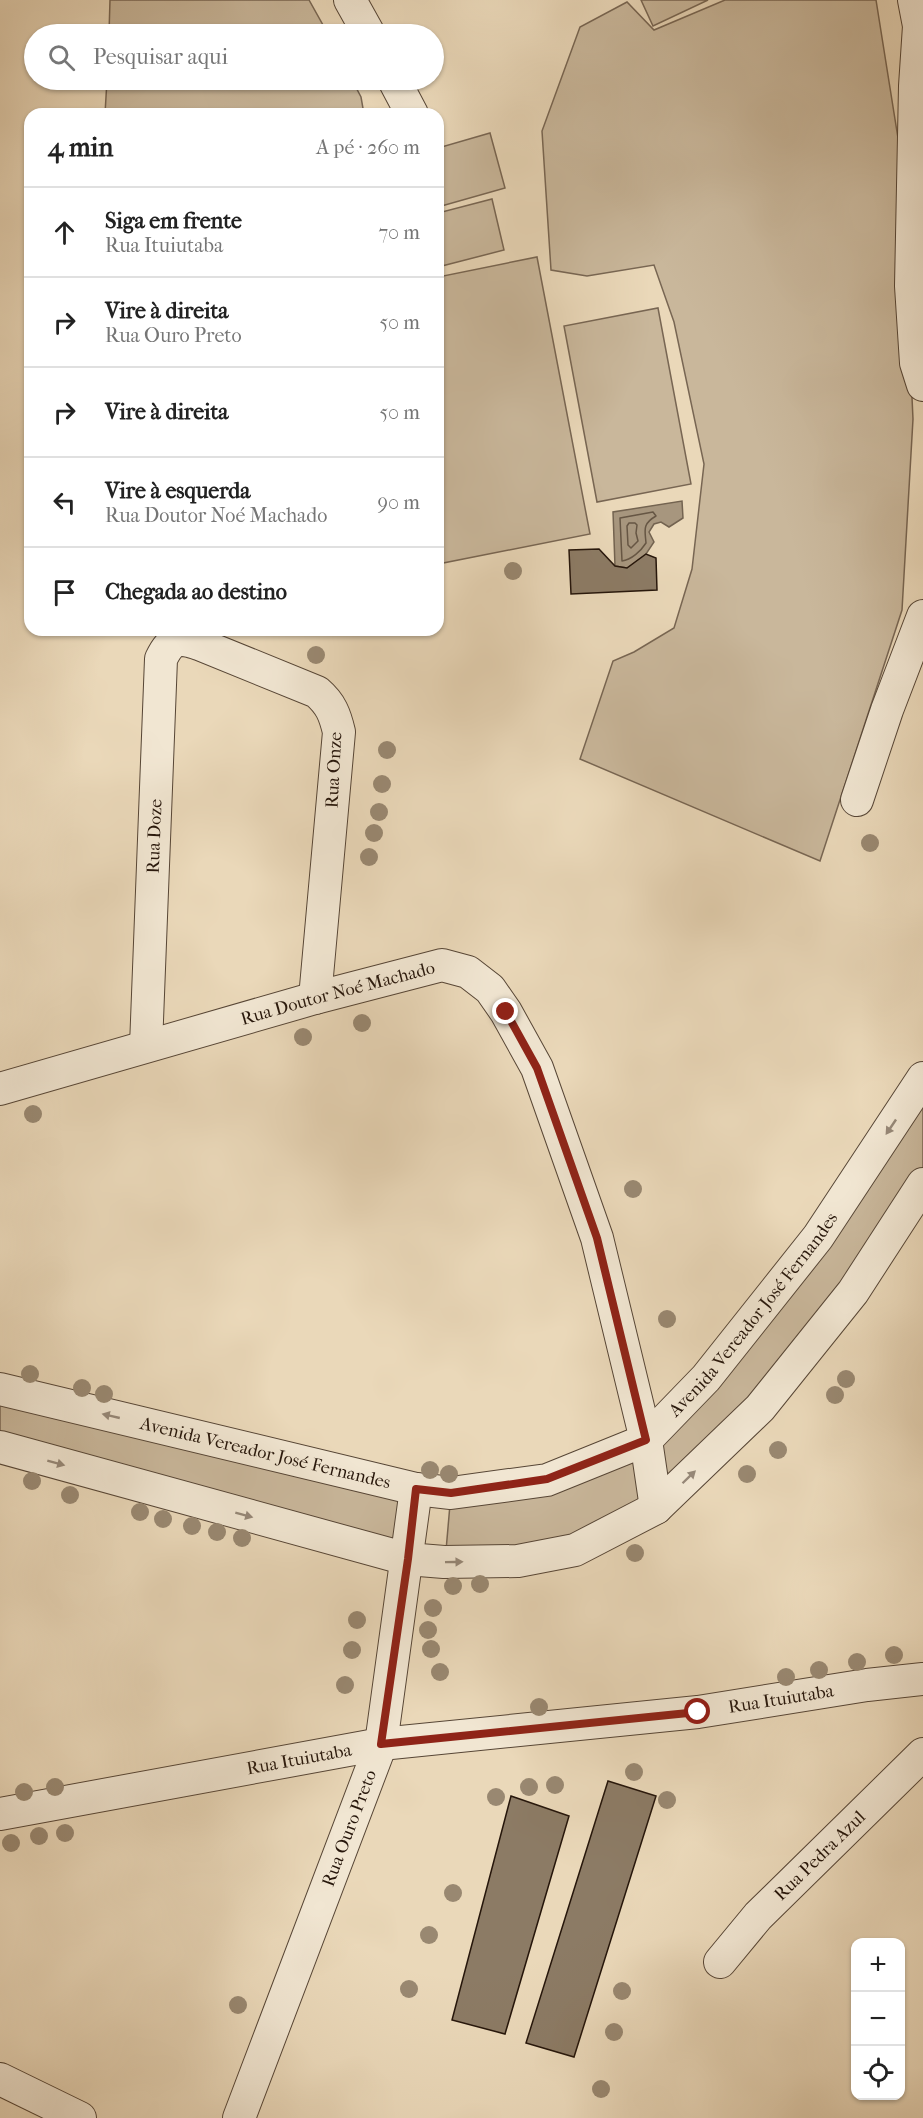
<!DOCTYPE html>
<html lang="pt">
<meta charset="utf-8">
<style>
:root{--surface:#fff;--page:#f6f6f6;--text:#222;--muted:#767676;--line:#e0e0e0}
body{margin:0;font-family:"IM FELL French Canon",serif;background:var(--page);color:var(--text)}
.controls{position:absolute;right:18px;bottom:18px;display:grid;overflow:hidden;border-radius:12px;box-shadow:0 2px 4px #0004}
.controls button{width:54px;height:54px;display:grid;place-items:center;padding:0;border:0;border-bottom:2px solid var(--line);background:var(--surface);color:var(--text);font:30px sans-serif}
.stop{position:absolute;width:18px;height:18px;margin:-14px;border:4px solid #8f2418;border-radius:50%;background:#fff}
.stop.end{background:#8f2418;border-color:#fff;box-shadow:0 2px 6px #0008}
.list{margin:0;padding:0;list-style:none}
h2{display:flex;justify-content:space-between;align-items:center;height:78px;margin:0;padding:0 24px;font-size:26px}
h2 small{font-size:20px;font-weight:400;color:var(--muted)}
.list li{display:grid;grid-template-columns:39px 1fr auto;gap:18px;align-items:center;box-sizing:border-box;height:90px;padding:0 24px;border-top:2px solid var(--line)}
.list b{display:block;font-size:22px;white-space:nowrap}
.list p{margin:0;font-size:20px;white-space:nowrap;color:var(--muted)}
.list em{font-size:20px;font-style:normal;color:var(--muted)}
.icon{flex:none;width:33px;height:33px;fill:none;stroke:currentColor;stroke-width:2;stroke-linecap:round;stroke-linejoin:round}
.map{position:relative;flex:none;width:923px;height:2118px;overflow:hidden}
.search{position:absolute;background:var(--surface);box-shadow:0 2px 4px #0004;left:24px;top:24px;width:420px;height:66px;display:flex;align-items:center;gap:15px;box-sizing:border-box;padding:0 21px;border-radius:33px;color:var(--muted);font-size:22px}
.panel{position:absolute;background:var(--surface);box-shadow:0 2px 4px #0004;left:24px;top:108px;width:420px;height:528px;border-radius:18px}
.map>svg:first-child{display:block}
.green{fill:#c9b79b;stroke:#786653;stroke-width:1.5}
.water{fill:#a7967e;stroke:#736350;stroke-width:1.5}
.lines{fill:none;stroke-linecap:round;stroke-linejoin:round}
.shore{stroke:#665644;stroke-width:1.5}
.building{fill:#8c7b65;stroke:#26160b;stroke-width:1.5}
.minor-casing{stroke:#574636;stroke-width:34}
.minor{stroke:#f1e6d2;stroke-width:32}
.tree{fill:#998871}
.oneway{fill:#968878}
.route{stroke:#8f2418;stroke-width:8}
.labels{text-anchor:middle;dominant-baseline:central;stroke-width:6;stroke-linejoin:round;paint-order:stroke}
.street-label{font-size:18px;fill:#26160b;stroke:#f1e6d2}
</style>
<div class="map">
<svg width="923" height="2118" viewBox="0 0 923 2118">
<rect width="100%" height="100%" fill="#ead8b9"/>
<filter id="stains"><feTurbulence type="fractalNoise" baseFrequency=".00333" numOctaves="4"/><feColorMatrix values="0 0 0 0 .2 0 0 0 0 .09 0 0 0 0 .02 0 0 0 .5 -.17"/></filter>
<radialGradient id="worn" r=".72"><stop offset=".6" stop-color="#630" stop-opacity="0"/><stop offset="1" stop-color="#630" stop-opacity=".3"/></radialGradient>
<path class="green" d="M110,0H309L328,34H109Z
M641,0H708L653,26Z
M725,0H876L901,157L913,419L902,610L820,861L580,759L613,661L634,652L674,628L692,569L704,464L674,322L654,265L587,276L551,270L542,131L580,27L627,2L654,30Z
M107,80H352L361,97L364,114H105Z
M490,133L505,188L438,207V148Z
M492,199L504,250L438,267V213Z
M537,257L590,534L438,564V277Z
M658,308L691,484L597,502L564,326Z
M923,1078V1184L853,1292L628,1524L445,1562L451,1493L646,1440Z
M0,1389L416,1489L407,1559L0,1447Z"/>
<path class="water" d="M682,501L683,518L669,527L661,522L654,524L649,532L654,542L646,554L627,568L615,566L613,512Z"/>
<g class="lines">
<path class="shore" d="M653,512L656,516C642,524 645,530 646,543C641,551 631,560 622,561L620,518Z
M629,523H635L637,525L636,533L638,541L631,548L628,545L627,526Z"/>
</g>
<path class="building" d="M599,549L615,566L627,568L646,554L656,558L657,590L571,594L569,550Z
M608,1781L656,1796L574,2057L526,2043Z
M511,1796L569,1816L505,2034L452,2020Z"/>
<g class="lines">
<defs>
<g id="minor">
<path d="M350,0L369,34"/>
<path d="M914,0L919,26L915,86L911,286L916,363L923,385"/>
<path d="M394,80L412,114"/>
<path d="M857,800L887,710L923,616"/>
<path id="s1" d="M146,1046L161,659C171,638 178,637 199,644L317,692C331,704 335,715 339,732L315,998"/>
<path id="s2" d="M0,1089L315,998L442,965L468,972L490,989L506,1012L537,1068L597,1238L646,1440L656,1508"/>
<path id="s3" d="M0,1389L416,1489L451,1493L547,1480L646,1440L706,1378L818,1237L923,1078"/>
<path d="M0,1447L407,1559L444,1562L518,1561L575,1550L656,1508L760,1408L853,1292L923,1184"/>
<path id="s4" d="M0,1814L381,1744L698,1712L867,1685L923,1679"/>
<path id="s5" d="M720,1962L758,1916L923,1754"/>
<path d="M0,2079L80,2118"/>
<path id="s6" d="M239,2118L381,1744L416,1489"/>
</g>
</defs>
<use href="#minor" class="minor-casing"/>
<use href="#minor" class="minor"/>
</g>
<g class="tree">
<circle cx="513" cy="571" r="9"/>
<circle cx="316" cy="655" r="9"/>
<circle cx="387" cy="750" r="9"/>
<circle cx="382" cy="784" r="9"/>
<circle cx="379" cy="812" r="9"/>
<circle cx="374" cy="833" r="9"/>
<circle cx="870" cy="843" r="9"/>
<circle cx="369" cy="857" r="9"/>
<circle cx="362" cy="1023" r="9"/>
<circle cx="303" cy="1037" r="9"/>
<circle cx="33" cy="1114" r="9"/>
<circle cx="633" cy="1189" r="9"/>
<circle cx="667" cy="1319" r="9"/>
<circle cx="30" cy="1374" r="9"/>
<circle cx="846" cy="1379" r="9"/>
<circle cx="82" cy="1388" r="9"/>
<circle cx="104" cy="1394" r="9"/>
<circle cx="835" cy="1395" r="9"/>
<circle cx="778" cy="1450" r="9"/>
<circle cx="430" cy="1470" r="9"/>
<circle cx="449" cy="1474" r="9"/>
<circle cx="747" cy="1474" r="9"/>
<circle cx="32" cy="1481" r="9"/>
<circle cx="70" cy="1495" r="9"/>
<circle cx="140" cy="1512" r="9"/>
<circle cx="163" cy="1519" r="9"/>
<circle cx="192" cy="1526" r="9"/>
<circle cx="217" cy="1532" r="9"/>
<circle cx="242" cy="1538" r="9"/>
<circle cx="635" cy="1553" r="9"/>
<circle cx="480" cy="1584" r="9"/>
<circle cx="453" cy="1586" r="9"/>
<circle cx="433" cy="1608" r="9"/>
<circle cx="357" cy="1620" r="9"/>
<circle cx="428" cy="1630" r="9"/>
<circle cx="431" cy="1649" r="9"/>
<circle cx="352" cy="1650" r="9"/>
<circle cx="894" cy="1655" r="9"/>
<circle cx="857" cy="1662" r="9"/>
<circle cx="819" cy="1670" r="9"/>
<circle cx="440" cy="1672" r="9"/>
<circle cx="786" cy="1677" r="9"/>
<circle cx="345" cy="1685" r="9"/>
<circle cx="539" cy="1707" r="9"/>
<circle cx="634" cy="1772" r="9"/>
<circle cx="555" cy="1785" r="9"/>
<circle cx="55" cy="1787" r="9"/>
<circle cx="529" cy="1787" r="9"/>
<circle cx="24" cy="1792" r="9"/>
<circle cx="496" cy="1797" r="9"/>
<circle cx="667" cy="1800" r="9"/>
<circle cx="65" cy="1833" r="9"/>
<circle cx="39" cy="1836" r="9"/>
<circle cx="11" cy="1843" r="9"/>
<circle cx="453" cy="1893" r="9"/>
<circle cx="429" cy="1935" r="9"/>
<circle cx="409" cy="1989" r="9"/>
<circle cx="622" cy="1991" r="9"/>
<circle cx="238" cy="2005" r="9"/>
<circle cx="614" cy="2032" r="9"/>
<circle cx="601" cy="2089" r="9"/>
</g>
<defs><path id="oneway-solid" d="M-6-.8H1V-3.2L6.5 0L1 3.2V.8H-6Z" transform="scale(1.5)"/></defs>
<g class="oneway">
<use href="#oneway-solid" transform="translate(891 1127) rotate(124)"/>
<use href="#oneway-solid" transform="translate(111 1416) rotate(-167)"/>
<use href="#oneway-solid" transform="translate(56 1463) rotate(15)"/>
<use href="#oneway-solid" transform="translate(689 1477) rotate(-44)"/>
<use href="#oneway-solid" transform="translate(244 1515) rotate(15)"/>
<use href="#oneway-solid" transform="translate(454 1562) rotate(-1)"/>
</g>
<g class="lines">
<path class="route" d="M506,1012L537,1068L597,1238L646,1440L547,1479L451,1493L416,1489L408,1559L381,1744L698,1712"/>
</g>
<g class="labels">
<g class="street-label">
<text transform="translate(334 770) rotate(-87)">Rua Onze</text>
<text stroke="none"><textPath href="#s1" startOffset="210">Rua Doze</textPath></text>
<text stroke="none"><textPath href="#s2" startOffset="351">Rua Doutor Noé Machado</textPath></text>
<text stroke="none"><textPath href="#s3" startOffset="832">Avenida Vereador José Fernandes</textPath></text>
<text stroke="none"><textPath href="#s3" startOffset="273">Avenida Vereador José Fernandes</textPath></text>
<text stroke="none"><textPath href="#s4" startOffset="790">Rua Ituiutaba</textPath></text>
<text stroke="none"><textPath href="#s4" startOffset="304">Rua Ituiutaba</textPath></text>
<text stroke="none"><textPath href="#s6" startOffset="310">Rua Ouro Preto</textPath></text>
<text stroke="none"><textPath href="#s5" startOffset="146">Rua Pedra Azul</textPath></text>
</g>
</g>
<rect width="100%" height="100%" filter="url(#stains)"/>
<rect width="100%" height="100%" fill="url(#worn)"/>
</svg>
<div class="controls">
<button>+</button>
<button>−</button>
<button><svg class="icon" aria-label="locate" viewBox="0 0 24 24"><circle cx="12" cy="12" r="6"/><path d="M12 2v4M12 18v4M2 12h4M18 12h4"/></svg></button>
</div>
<div class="stop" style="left:698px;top:1712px"></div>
<div class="stop end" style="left:506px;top:1012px"></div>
<div class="search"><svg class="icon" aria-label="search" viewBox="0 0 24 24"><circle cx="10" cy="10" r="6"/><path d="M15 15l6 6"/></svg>Pesquisar aqui</div>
<section class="panel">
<h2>4 min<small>A pé · 260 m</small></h2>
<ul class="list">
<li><svg class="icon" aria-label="ahead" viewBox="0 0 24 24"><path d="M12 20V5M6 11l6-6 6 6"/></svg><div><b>Siga em frente</b><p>Rua Ituiutaba</p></div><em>70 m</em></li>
<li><svg class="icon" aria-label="right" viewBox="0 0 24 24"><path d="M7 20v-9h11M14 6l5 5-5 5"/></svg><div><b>Vire à direita</b><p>Rua Ouro Preto</p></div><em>50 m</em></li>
<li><svg class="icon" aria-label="right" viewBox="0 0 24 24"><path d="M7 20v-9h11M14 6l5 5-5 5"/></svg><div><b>Vire à direita</b></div><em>50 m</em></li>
<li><svg class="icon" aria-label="left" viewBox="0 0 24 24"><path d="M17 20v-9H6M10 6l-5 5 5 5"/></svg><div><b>Vire à esquerda</b><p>Rua Doutor Noé Machado</p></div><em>90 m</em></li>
<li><svg class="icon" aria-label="arrive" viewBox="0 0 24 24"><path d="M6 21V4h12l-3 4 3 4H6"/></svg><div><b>Chegada ao destino</b></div></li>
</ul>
</section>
</div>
